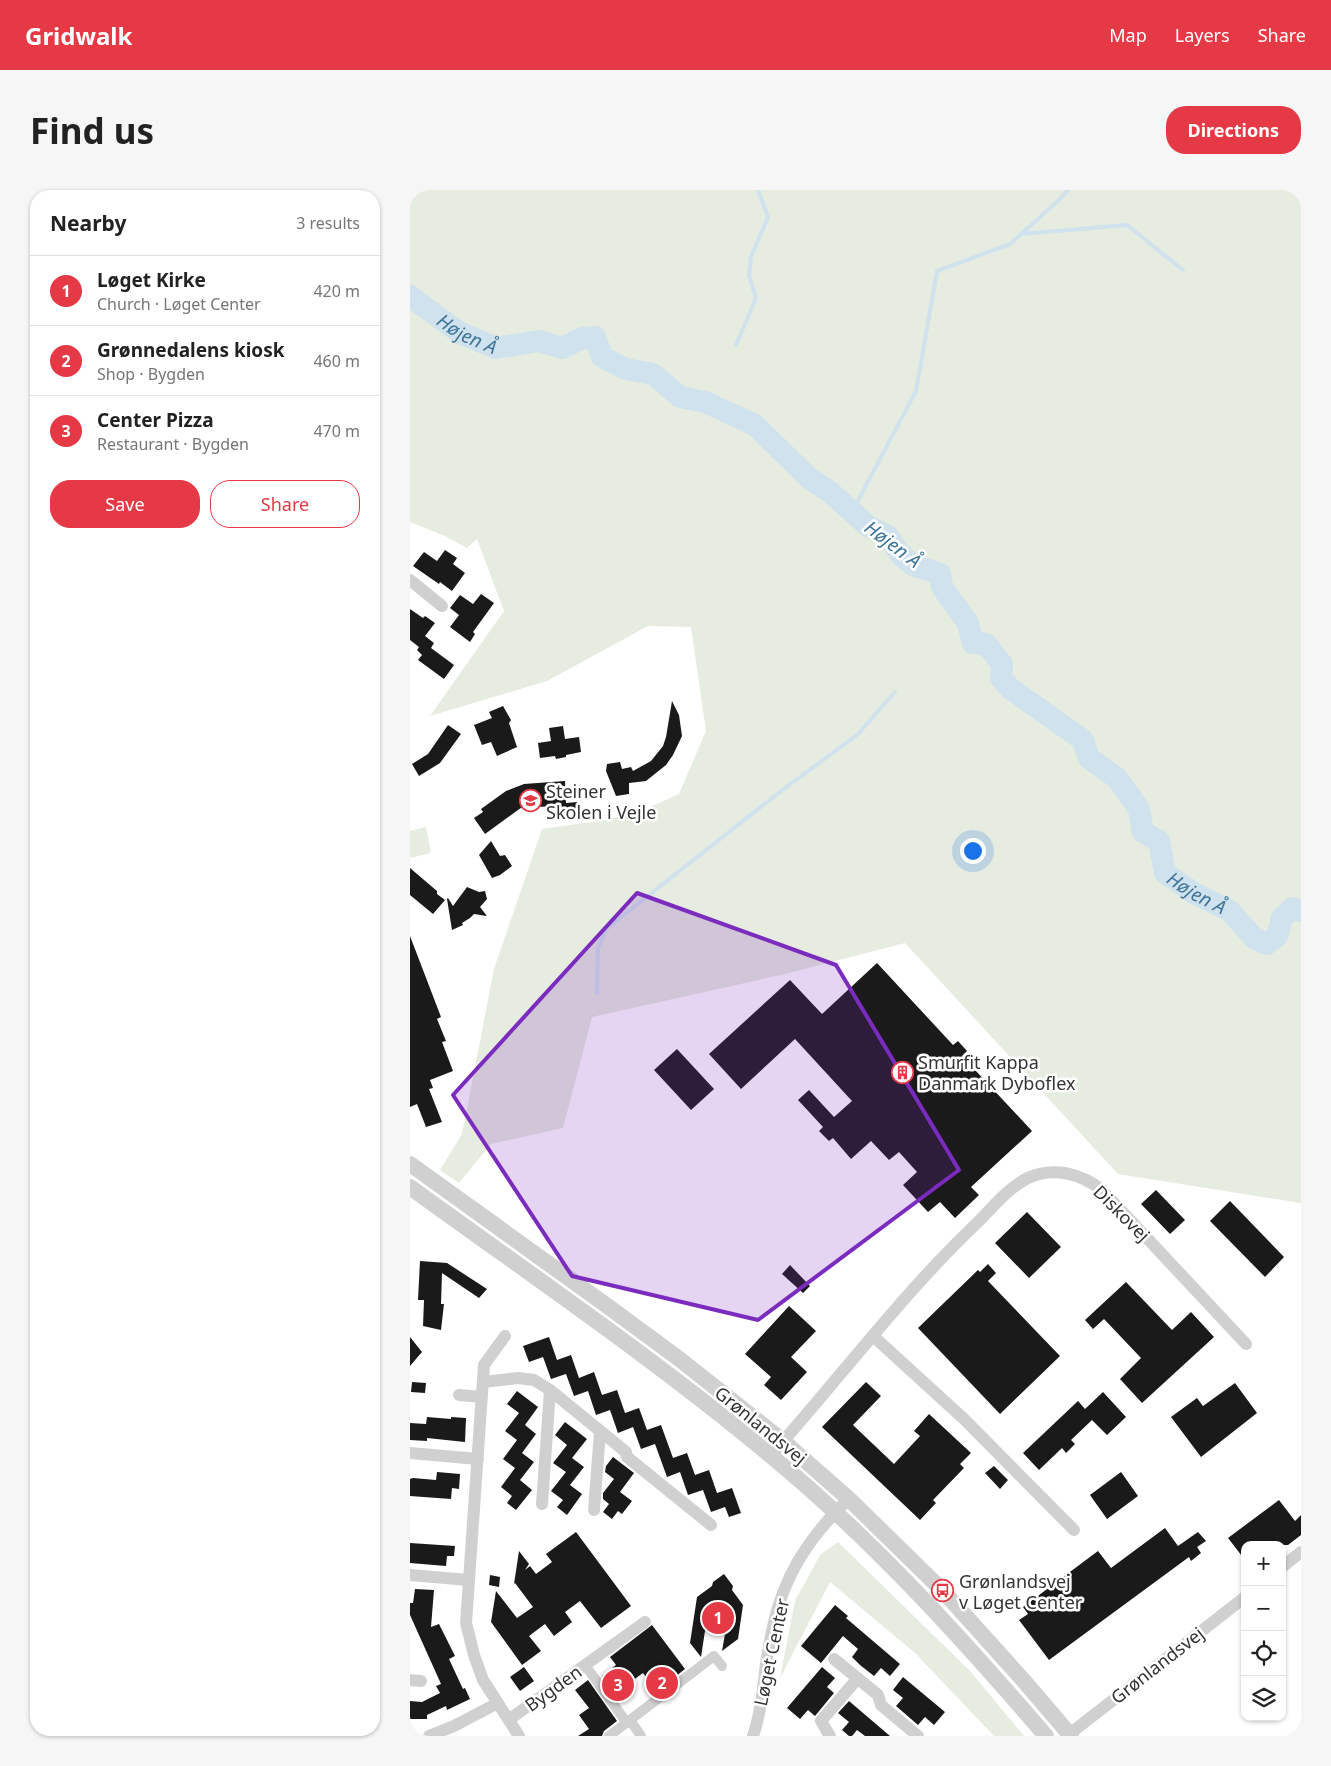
<!DOCTYPE html>
<meta charset="utf-8">
<style>
:root{--surface:#fff;--page:#f6f6f6;--text:#222;--muted:#767676;--line:#e0e0e0;--accent:#e63946}
body{margin:0;font-family:"Noto Sans",sans-serif;background:var(--page);color:var(--text)}
.controls{position:absolute;right:15px;bottom:15px;display:grid;overflow:hidden;border-radius:10px;box-shadow:0 1px 4px #0004}
.controls button{width:45px;height:45px;display:grid;place-items:center;padding:0;border:0;border-bottom:1px solid var(--line);background:var(--surface);color:var(--text);font:25px sans-serif}
.you{position:absolute;left:562px;top:660px;width:18px;height:18px;margin:-12px;border:4px solid #fff;border-radius:50%;background:#1a73e8;box-shadow:0 0 0 8px #1a73e833}
.badge{display:grid;place-items:center;width:32px;height:32px;border-radius:50%;background:var(--accent);color:#fff;font-size:16px;font-weight:700}
.pin{position:absolute;translate:-50% -50%;border:2px solid #fff;box-shadow:0 1px 5px #0006}
.list{margin:0;padding:0;list-style:none}
h2{display:flex;justify-content:space-between;align-items:center;height:65px;margin:0;padding:0 20px;font-size:21px}
h2 small{font-size:16px;font-weight:400;color:var(--muted)}
.list li{display:grid;grid-template-columns:32px 1fr auto;gap:15px;align-items:center;box-sizing:border-box;height:70px;padding:0 20px;border-top:1px solid var(--line)}
.list b{display:block;font-size:19px;white-space:nowrap}
.list p{margin:0;font-size:16px;white-space:nowrap;color:var(--muted)}
.list em{font-size:16px;font-style:normal;color:var(--muted)}
.actions{display:flex;gap:10px;padding:15px 20px}
.actions a{flex:1;padding:11px 0;border:1px solid var(--accent);border-radius:20px;text-align:center;font-size:18px;color:var(--accent)}
.actions .main{background:var(--accent);color:#fff}
.icon{flex:none;width:28px;height:28px;fill:none;stroke:currentColor;stroke-width:2;stroke-linecap:round;stroke-linejoin:round}
.map{position:relative;flex:none;width:891px;height:1546px;overflow:hidden;border-radius:20px}
header{display:flex;align-items:center;gap:30px;box-sizing:border-box;height:70px;padding:0 25px;background:var(--accent);color:#fff}
header strong{font-size:24px}
nav{display:flex;gap:28px;margin-inline-start:auto;font-size:18px}
.intro{display:flex;align-items:center;justify-content:space-between;box-sizing:border-box;height:120px;padding:0 30px}
h1{margin:0;font-size:35px}
.button{padding:12px 22px;border-radius:20px;background:var(--accent);color:#fff;font-size:18px;font-weight:700}
main{display:flex;gap:30px;padding:0 30px}
aside{flex:1;background:var(--surface);border-radius:20px;box-shadow:0 1px 4px #0004}
.map>svg:first-child{display:block}
.green{fill:#e6ecdf}
.lines{fill:none;stroke-linecap:round;stroke-linejoin:round}
.stream{stroke:#cfe2ee;stroke-width:4}
.river{stroke:#cfe2ee;stroke-width:22}
.building{fill:#1a1a1a}
.pedestrian{stroke:#d0d0d0;stroke-width:10}
.minor{stroke:#d0d0d0;stroke-width:12}
.tertiary{stroke:#d0d0d0;stroke-width:16}
.marked{fill:#7b2cbf;fill-opacity:0.2;stroke:#7b2cbf;stroke-width:4;stroke-linejoin:round}
.labels{text-anchor:middle;dominant-baseline:central;stroke-width:5;stroke-linejoin:round;paint-order:stroke}
.poi-label{font-size:18px;fill:#333;stroke:#fff;text-anchor:start}
.street-label{font-size:18px;fill:#333;stroke:#fff}
.water-label{font-size:19px;font-style:italic;fill:#3f7597;stroke:#fff}
</style>
<header>
<strong>Gridwalk</strong>
<nav><a>Map</a><a>Layers</a><a>Share</a></nav>
</header>
<div class="intro"><h1>Find us</h1><a class="button">Directions</a></div>
<main>
<aside>
<h2>Nearby<small>3 results</small></h2>
<ul class="list">
<li><span class="badge">1</span><div><b>Løget Kirke</b><p>Church · Løget Center</p></div><em>420 m</em></li>
<li><span class="badge">2</span><div><b>Grønnedalens kiosk</b><p>Shop · Bygden</p></div><em>460 m</em></li>
<li><span class="badge">3</span><div><b>Center Pizza</b><p>Restaurant · Bygden</p></div><em>470 m</em></li>
</ul>
<div class="actions"><a class="main">Save</a><a>Share</a></div>
</aside>
<div class="map">
<svg width="891" height="1546" viewBox="0 0 891 1546">
<rect width="100%" height="100%" fill="#fff"/>
<path class="green" d="M0,0H891V1013L708,984L495,753L375,784L182,827L153,938L81,954L49,993L30,980L52,944L84,779L132,639L195,630L229,622L269,604L296,541L281,437L238,436L137,491L20,526L94,421L67,349L57,358L35,346L0,332Z
M16,637L21,663L0,668V641Z
M428,1352L560,1481L614,1546H584L505,1463L420,1392L370,1488L385,1411L410,1365Z"/>
<g class="lines">
<path class="stream" d="M612,44L717,35L773,80
M326,155L346,108L339,86L341,67L358,27L348,0
M442,322L506,201L527,81L600,54L649,10L658,0
M187,803L188,759L196,739L371,601L447,545L485,502"/>
<path class="river" id="s1" d="M0,106L50,143L86,158L129,151L152,158L173,148L185,147L192,167L216,179L243,184L270,207L295,212L345,235L399,288L420,302L458,336L478,346L490,364L503,375L530,384L532,397L558,433L563,453L576,454L592,474L591,488L601,499L673,550L679,568L707,588L729,619L733,642L749,651L755,683L784,703L820,721L844,748L857,754L867,746L872,728L883,718L891,721"/>
</g>
<path class="building" d="M35,360L47,368L43,374L55,383L42,401L30,392L29,394L3,376L14,362L27,371Z
M71,404L84,413L63,442L65,444L60,452L40,437L49,425L40,418L50,405L63,414Z
M0,419L13,428L15,426L25,433L15,446L24,453L21,458L44,475L34,489L8,470L12,465L7,460L9,457L0,450Z
M262,511L269,525L272,546L263,565L256,575L236,591L219,593V604L206,606L196,581L197,574L210,572L212,579L221,577L223,581L241,571L253,556L256,547Z
M93,516L101,530L99,533L107,557L87,566L81,552L72,555L64,535L82,528L79,522Z
M38,535L51,544L30,573L9,586L2,574L18,564Z
M153,536L155,549L169,547L171,562L156,565V567L146,569L145,566L130,568L128,553L141,551L139,538Z
M155,591L156,613L167,612L168,622L149,624V616L126,617V607L75,644L64,628L73,622L71,619L96,601L114,594Z
M81,651L90,666L95,665L102,676L90,685L82,688L69,665Z
M0,678L27,701V704L35,710L23,724L0,705Z
M57,697L69,702L75,701L77,709L70,717L77,726L64,724L60,728L52,733L53,735L42,740L37,709L38,708L43,716Z
M0,746L31,827L27,829L36,851L32,852L43,881L20,890L23,898L19,899L32,932L16,937L7,914L0,917Z
M467,773L543,855L548,851L557,861L552,866L622,941L561,997L569,1005L545,1028L530,1012L518,1022L493,995L507,982L489,962L479,970L461,951L441,969L423,948L419,951L409,941L413,937L388,910L399,900L424,927L442,911L385,849L331,899L299,864L380,790L412,824Z
M267,859L304,899L281,920L244,880Z
M746,1000L775,1030L760,1044L731,1014Z
M820,1011L874,1067L855,1087L800,1031Z
M617,1022L651,1057L619,1088L585,1053Z
M10,1071L37,1073L77,1099L69,1108L32,1083L31,1114H34L31,1140L13,1136L14,1110H8Z
M578,1074L586,1083L578,1091L650,1166L590,1224L508,1138L568,1080L570,1082Z
M380,1075L400,1096L393,1103L372,1084Z
M716,1092L762,1140L781,1122L804,1147L732,1213L710,1189L731,1168L694,1129L683,1139L675,1130Z
M379,1116L406,1141L381,1167L397,1182L371,1210L354,1195L361,1187L335,1164Z
M0,1147L12,1162L0,1176Z
M139,1147L147,1170L161,1165L169,1188L184,1182L192,1205L207,1200L215,1223L229,1218L237,1240L251,1235L263,1268L277,1263L285,1285L299,1280L307,1303L322,1298L331,1323L319,1327L315,1317L301,1322L293,1300L278,1305L270,1282L257,1287L245,1254L231,1259L223,1237L208,1243L200,1220L186,1225L178,1201L164,1206L156,1184L141,1189L133,1167L119,1172L113,1156Z
M2,1192L16,1193L15,1203L1,1202Z
M456,1192L471,1206L443,1235L484,1274L510,1246L504,1241L519,1224L561,1263L550,1274L554,1278L523,1310L526,1313L510,1330L412,1237Z
M825,1193L847,1223L791,1267L761,1227L787,1208L793,1216Z
M107,1201L128,1217L115,1235L126,1244L112,1263L124,1272L110,1290L122,1300L106,1320L97,1313L102,1306L91,1297L105,1278L93,1269L107,1250L95,1241L109,1223L97,1214Z
M693,1202L716,1227L697,1245L682,1230L661,1250L665,1254L656,1263L652,1258L629,1280L613,1263L668,1211L675,1219Z
M17,1227L41,1229V1227L56,1228L55,1252L17,1248V1251L0,1250V1233L16,1234Z
M155,1232L177,1249L162,1268L174,1277L160,1295L172,1304L157,1325L147,1317L153,1310L141,1301L156,1282L143,1273L157,1255L145,1245Z
M203,1267L224,1283L210,1302L222,1311L212,1324L208,1321L202,1329L193,1322L199,1314L193,1309V1303L204,1289L195,1282L196,1276Z
M584,1276L598,1290L590,1299L575,1283Z
M27,1282L50,1284L49,1299L42,1298L41,1309L0,1306V1289L3,1288L26,1290Z
M711,1282L728,1306L697,1329L680,1305Z
M869,1310L885,1331L891,1325V1345L878,1355H835V1370L818,1348Z
M755,1338L768,1356L788,1342L796,1351L787,1357L791,1363L781,1371L779,1367L639,1470L609,1430L618,1424L613,1417L688,1361L701,1378Z
M166,1342L221,1416L191,1438L170,1411L155,1422L162,1432L144,1446L135,1434L119,1446L131,1461L112,1475L81,1432L86,1401L107,1428L123,1417L105,1393L104,1394L109,1361L119,1374L115,1380L120,1376L126,1384L142,1372L136,1364Z
M0,1353L45,1356L44,1366H37L36,1376L0,1373Z
M314,1384L323,1396L322,1400L333,1415L328,1449L312,1461L315,1444L295,1441L291,1467L280,1453L287,1407L302,1396L303,1392Z
M80,1385L90,1387L89,1397L79,1395Z
M5,1399L24,1400L21,1437L29,1434L45,1466L39,1469L53,1499L55,1498L60,1509L37,1520L36,1516L17,1525V1529H0V1511L12,1512L30,1503L26,1496L31,1494L0,1425V1413H3Z
M425,1415L438,1426L436,1428L490,1474L480,1486L471,1478L464,1486L450,1475L442,1467L448,1459L433,1446L411,1473L391,1456Z
M242,1435L275,1479L247,1501L233,1483L204,1504L192,1486L206,1475L200,1467Z
M114,1477L124,1491L110,1501L100,1487Z
M412,1477L425,1488L417,1497L424,1503L405,1526L398,1520L390,1529L377,1518Z
M493,1487L535,1522L524,1535L515,1527L508,1535L486,1516L493,1508L483,1500Z
M178,1490L207,1531L194,1541L192,1546H168L179,1539L169,1525L179,1518L165,1500Z
M439,1511L480,1546H455L447,1540L442,1546H439L432,1540L439,1532L428,1523Z"/>
<g class="lines">
<path class="pedestrian" d="M175,1475L217,1533
M220,1530L231,1546
M199,1546L304,1466L312,1476"/>
<path class="minor" d="M0,390L32,416
M95,1146L74,1175L56,1433L64,1465L73,1490L109,1546
M463,1146L554,1229L664,1340
M73,1192L108,1188L124,1190L140,1200L216,1262L217,1267L301,1335
M49,1205L72,1207
M0,1263L68,1269
M361,1265C430,1188 492,1104 567,1033C582,1018 599,997 618,988C644,976 671,984 692,1000L836,1154
M132,1314L140,1200
M184,1320L190,1242
M872,1377L891,1362
M0,1385L58,1390
M424,1469L468,1505L471,1515L508,1546
M0,1490L11,1491
M100,1529L235,1432
M19,1546L44,1536L88,1513
M343,1546C351,1523 353,1498 356,1474C360,1450 364,1426 373,1403C386,1368 411,1335 439,1309
M420,1546L411,1531L448,1488
M657,1546L835,1407"/>
<path class="tertiary" d="M0,974L196,1115L268,1168L373,1251L439,1309L533,1401L614,1491L661,1546
M0,997C121,1085 245,1169 360,1265C462,1349 550,1446 636,1546"/>
</g>
<path class="marked" d="M227,703L426,775L549,980L348,1130L162,1086L43,905Z"/>
<defs>
<symbol id="school-ring" viewBox="-11 -11 22 22"><circle r="9.5" fill="#fff" stroke="#e63946" stroke-width="1.5"/><path d="M0-5L7-2L0 1L-7-2ZM-4 1L0 2.5L4 1V4Q0 6-4 4Z" fill="#e63946"/></symbol>
<symbol id="building-ring" viewBox="-11 -11 22 22"><circle r="9.5" fill="#fff" stroke="#e63946" stroke-width="1.5"/><path d="M-4-6H4V6H1V3H-1V6H-4ZM-2.5-4.3h1.7v1.8h-1.7ZM.8-4.3h1.7v1.8H.8ZM-2.5-1h1.7V.8h-1.7ZM.8-1h1.7V.8H.8Z" fill="#e63946"/></symbol>
<symbol id="bus-ring" viewBox="-11 -11 22 22"><circle r="9.5" fill="#fff" stroke="#e63946" stroke-width="1.5"/><path d="M-5-6H5V4H4V6H2V4H-2V6H-4V4H-5ZM-3.5-4V0h7V-4ZM-3.5 1.2v1.5H-2V1.2ZM2 1.2v1.5H3.5V1.2Z" fill="#e63946"/></symbol>
</defs>
<g fill-rule="evenodd">
<use href="#school-ring" x="108" y="598" width="25" height="25"/>
<use href="#building-ring" x="480" y="870" width="25" height="25"/>
<use href="#bus-ring" x="520" y="1388" width="25" height="25"/>
</g>
<g class="labels">
<g class="poi-label">
<text x="136" y="601">Steiner<tspan x="136" dy="21">Skolen i Vejle</tspan></text>
<text x="508" y="872">Smurfit Kappa<tspan x="508" dy="21">Danmark Dyboflex</tspan></text>
<text x="549" y="1391">Grønlandsvej<tspan x="549" dy="21">v Løget Center</tspan></text>
</g>
<g class="street-label">
<text transform="translate(712 1023) rotate(45)">Diskovej</text>
<text transform="translate(351 1235) rotate(39)">Grønlandsvej</text>
<text transform="translate(361 1462) rotate(-78)">Løget Center</text>
<text transform="translate(747 1475) rotate(-38)">Grønlandsvej</text>
<text transform="translate(143 1498) rotate(-36)">Bygden</text>
</g>
<g class="water-label">
<text stroke="none"><textPath href="#s1" startOffset="69">Højen Å</textPath></text>
<text transform="translate(483 354) rotate(37)">Højen Å</text>
<text stroke="none"><textPath href="#s1" startOffset="1074">Højen Å</textPath></text>
</g>
</g>
</svg>
<div class="controls">
<button>+</button>
<button>−</button>
<button><svg class="icon" aria-label="locate" viewBox="0 0 24 24"><circle cx="12" cy="12" r="6"/><path d="M12 2v4M12 18v4M2 12h4M18 12h4"/></svg></button>
<button><svg class="icon" aria-label="layers" viewBox="0 0 24 24"><path d="M12 4l9 5-9 5-9-5zM3 14l9 5 9-5"/></svg></button>
</div>
<div class="you"></div>
<div class="pin badge" style="left:308px;top:1428px">1</div>
<div class="pin badge" style="left:252px;top:1493px">2</div>
<div class="pin badge" style="left:208px;top:1495px">3</div>
</div>
</main>
